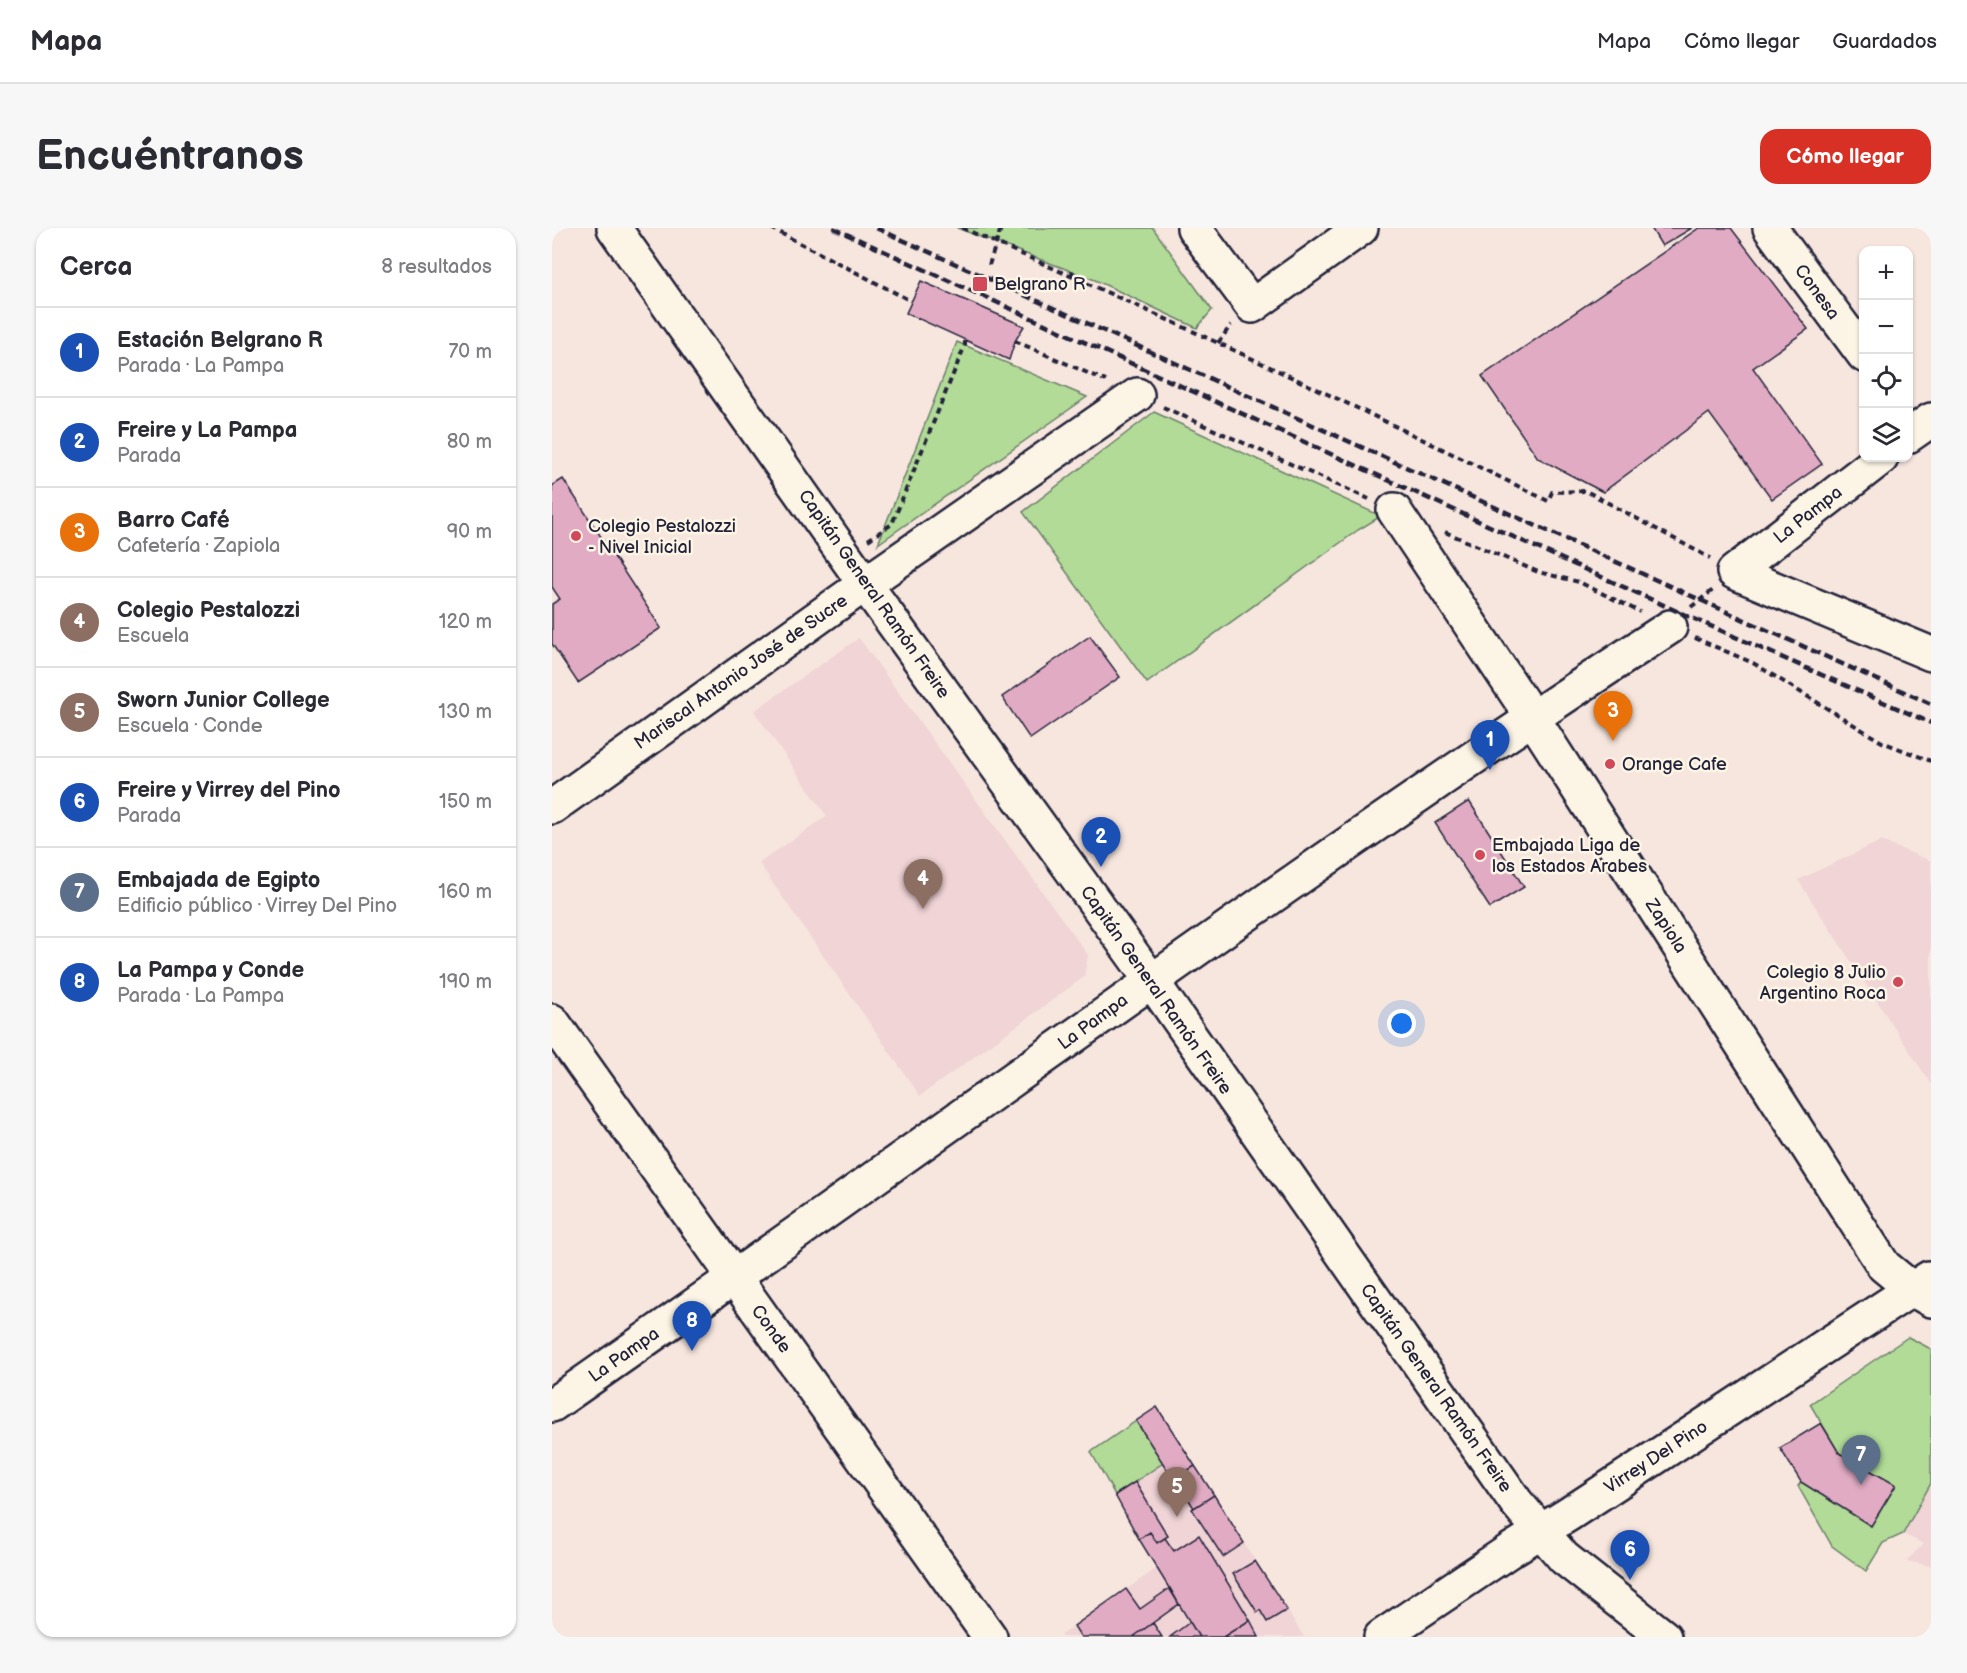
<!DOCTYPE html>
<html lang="es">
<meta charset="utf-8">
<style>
:root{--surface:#fff;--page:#f7f7f7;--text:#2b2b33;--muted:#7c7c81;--line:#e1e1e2;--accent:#d93025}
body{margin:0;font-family:"Balsamiq Sans",sans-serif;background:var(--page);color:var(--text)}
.controls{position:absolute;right:18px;top:18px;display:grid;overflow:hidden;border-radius:12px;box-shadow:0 2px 4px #0004}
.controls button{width:54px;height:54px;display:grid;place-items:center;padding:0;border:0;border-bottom:2px solid var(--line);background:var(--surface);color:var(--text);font:30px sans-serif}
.you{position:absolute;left:850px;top:796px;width:21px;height:21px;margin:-15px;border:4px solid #fff;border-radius:50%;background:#1a73e8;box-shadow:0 0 0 9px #1a73e833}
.badge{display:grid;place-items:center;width:39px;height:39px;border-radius:50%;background:var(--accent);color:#fff;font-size:20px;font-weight:700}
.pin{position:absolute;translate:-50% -50px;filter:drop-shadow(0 2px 3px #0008)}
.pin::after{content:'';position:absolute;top:32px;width:21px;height:18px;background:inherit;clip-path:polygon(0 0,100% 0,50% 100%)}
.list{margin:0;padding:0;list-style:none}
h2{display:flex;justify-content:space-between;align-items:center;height:78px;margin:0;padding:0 24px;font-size:26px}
h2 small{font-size:20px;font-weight:400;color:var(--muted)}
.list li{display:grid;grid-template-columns:39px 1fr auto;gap:18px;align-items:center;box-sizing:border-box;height:90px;padding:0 24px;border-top:2px solid var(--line)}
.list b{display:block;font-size:22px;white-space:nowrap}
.list p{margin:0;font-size:20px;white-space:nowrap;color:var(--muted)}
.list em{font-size:20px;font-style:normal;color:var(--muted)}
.icon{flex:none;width:33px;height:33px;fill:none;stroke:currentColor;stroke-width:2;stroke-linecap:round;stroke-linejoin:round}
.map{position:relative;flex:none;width:1379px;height:1409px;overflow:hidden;border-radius:18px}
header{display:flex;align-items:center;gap:36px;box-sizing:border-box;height:84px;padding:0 30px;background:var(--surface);border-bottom:2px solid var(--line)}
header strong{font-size:28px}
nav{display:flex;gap:33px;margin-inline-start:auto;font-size:21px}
.intro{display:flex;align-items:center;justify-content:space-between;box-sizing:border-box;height:144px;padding:0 36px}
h1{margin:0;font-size:42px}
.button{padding:15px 27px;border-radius:18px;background:var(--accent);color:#fff;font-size:21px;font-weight:700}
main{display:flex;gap:36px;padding:0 36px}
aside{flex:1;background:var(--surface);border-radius:18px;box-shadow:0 2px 4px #0004}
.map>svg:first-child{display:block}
.built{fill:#f0d4d6}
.green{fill:#b1db97;stroke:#6a7e69;stroke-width:1.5}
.building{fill:#e1abc3;stroke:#22223b;stroke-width:1.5}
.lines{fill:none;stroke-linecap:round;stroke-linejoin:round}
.minor-casing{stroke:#22223b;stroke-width:38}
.path{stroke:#22223b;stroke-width:4;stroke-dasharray:6 4.5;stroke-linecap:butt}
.minor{stroke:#fcf5e5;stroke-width:33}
.rail{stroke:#22223b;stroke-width:4.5;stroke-dasharray:9 4.5;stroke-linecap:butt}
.poi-dot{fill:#d1495b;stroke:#fcf5e5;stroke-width:2}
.labels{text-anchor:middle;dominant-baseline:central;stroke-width:5;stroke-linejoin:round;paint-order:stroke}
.poi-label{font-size:18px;fill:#22223b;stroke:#fcf5e5;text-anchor:start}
.street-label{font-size:18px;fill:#22223b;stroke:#fcf5e5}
</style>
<header>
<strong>Mapa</strong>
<nav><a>Mapa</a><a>Cómo llegar</a><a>Guardados</a></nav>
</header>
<div class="intro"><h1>Encuéntranos</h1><a class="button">Cómo llegar</a></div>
<main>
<aside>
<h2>Cerca<small>8 resultados</small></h2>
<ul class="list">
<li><span class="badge" style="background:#1a4fb4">1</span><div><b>Estación Belgrano R</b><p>Parada · La Pampa</p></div><em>70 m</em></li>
<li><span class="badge" style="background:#1a4fb4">2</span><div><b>Freire y La Pampa</b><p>Parada</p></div><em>80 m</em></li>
<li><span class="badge" style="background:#e8710a">3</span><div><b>Barro Café</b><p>Cafetería · Zapiola</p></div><em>90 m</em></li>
<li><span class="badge" style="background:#8d6e63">4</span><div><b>Colegio Pestalozzi</b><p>Escuela</p></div><em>120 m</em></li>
<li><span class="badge" style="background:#8d6e63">5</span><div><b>Sworn Junior College</b><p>Escuela · Conde</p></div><em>130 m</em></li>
<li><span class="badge" style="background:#1a4fb4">6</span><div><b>Freire y Virrey del Pino</b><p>Parada</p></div><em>150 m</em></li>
<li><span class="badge" style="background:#5c6f8a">7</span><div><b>Embajada de Egipto</b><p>Edificio público · Virrey Del Pino</p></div><em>160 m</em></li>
<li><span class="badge" style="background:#1a4fb4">8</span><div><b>La Pampa y Conde</b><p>Parada · La Pampa</p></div><em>190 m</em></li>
</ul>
</aside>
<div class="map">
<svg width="1379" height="1409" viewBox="0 0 1379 1409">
<rect width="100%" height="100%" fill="#f7e6de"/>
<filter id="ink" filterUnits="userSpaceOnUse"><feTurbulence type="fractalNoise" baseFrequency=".0167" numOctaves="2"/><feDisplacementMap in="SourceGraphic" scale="12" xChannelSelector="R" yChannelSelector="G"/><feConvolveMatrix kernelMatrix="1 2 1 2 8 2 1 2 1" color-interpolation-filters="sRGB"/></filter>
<g filter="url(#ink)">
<path class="built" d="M307,410L536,727L532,749L368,868L207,635L275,588L202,483Z
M1329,613L1379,633V856L1246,652Z
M605,1179L752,1409H510L509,1407L605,1340L539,1224Z
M1379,1255V1338L1354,1333L1372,1316L1351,1306Z"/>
<path class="green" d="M405,0H601L660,82L645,100L543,52Z
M405,114L535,169L326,316Z
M602,184L829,288L806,302L595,455L471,284Z
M1356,1109L1379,1121V1255L1351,1306L1331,1315L1314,1343L1280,1318L1246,1258L1249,1254L1319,1298L1344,1257L1287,1225L1258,1176Z
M584,1193L611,1235L563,1267L539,1224Z"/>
<path class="building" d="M1099,0H1140L1110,18Z
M1147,0H1179L1256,101L1201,140L1270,236L1220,271L1157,185L1051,264L986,230L930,148Z
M369,53L472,98L463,113L457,132L354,85Z
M11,251L109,400L26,455L0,416V376L8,371L0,359V258Z
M538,408L568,449L478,511L450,469Z
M917,573L972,659L938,680L883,595Z
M605,1179L643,1238L621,1251L584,1193Z
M1269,1195L1287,1225L1344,1257L1319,1298L1249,1254L1228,1220Z
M643,1238L662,1267L642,1280L623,1250Z
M583,1254L616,1308L605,1315L598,1304L587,1311L563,1267Z
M662,1267L692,1315L671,1329L640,1281Z
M598,1304L605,1315L613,1310L622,1323L647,1307L698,1392L671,1409H647L587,1311Z
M703,1333L735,1382L715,1394L708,1382L705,1384L681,1346Z
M618,1360L627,1376L581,1409H529L522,1398L574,1361L588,1381Z
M698,1392L707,1409H671Z
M638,1394L647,1409H618Z
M601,1395L610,1409H581Z"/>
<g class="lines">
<defs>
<path id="minor" d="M62,0L313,356L599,752L964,1274L1012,1330L1112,1409
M642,0L700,78L809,0
M1218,0L1312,127
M1356,208L1379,192
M1329,230L1182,344L1379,426
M842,282L980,489L1332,1038L1360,1061L1379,1072
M0,579L313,356L585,167
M0,793L438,1409
M0,1177C373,918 737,647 1118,399
M829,1409L957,1323L1017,1286L1377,1050"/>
</defs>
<use href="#minor" class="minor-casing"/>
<path class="path" d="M219,0L359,73
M410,0C607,86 803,177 996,273L1000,264L1034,263L1158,330
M437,37L449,0
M519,48L522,39
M463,113L554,153
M666,115L679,97
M611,179L817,271
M893,304L986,344L1027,354L1088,384
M316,312L340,296L413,117V112
M1139,379L1161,362
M1143,410L1201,435L1330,514L1379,533"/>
<use href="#minor" class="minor"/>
<path class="rail" d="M281,0L1129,385L1379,495
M324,0L1379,476"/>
</g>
</g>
<g class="poi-dot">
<rect x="420" y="48" width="16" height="16" rx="3"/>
<circle cx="24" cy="308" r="6"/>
<circle cx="1058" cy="536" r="6"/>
<circle cx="928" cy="627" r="6"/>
<circle cx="1346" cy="754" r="6"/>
</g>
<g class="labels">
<g class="poi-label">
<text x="442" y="56">Belgrano R</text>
<text x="36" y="298">Colegio Pestalozzi<tspan x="36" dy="21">- Nivel Inicial</tspan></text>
<text x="1070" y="536">Orange Cafe</text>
<text x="940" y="617">Embajada Liga de<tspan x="940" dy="21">los Estados Arabes</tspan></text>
<text x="1334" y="744" text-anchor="end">Colegio 8 Julio<tspan x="1334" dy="21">Argentino Roca</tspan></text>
</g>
<g class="street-label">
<text transform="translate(1265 64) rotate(54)">Conesa</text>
<text transform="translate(1256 287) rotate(-38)">La Pampa</text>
<text transform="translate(322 366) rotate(55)">Capitán General Ramón Freire</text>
<text transform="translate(189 444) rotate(-35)">Mariscal Antonio José de Sucre</text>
<text transform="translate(1114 698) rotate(57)">Zapiola</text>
<text transform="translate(604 762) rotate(55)">Capitán General Ramón Freire</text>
<text transform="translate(541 794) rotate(-36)">La Pampa</text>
<text transform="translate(219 1101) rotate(54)">Conde</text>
<text transform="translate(72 1127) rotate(-35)">La Pampa</text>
<text transform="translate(884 1160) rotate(55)">Capitán General Ramón Freire</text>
<text transform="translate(1104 1229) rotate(-33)">Virrey Del Pino</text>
</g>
</g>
</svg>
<div class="controls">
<button>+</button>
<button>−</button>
<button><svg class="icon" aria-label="locate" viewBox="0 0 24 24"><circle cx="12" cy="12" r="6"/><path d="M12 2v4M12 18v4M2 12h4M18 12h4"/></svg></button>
<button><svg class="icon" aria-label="layers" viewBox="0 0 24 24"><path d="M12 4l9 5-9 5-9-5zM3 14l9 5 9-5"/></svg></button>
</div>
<div class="you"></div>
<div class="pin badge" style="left:938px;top:542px;background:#1a4fb4">1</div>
<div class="pin badge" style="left:549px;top:639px;background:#1a4fb4">2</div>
<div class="pin badge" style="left:1061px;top:513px;background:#e8710a">3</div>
<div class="pin badge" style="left:371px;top:681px;background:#8d6e63">4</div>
<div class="pin badge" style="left:625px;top:1289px;background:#8d6e63">5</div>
<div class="pin badge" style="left:1078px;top:1352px;background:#1a4fb4">6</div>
<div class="pin badge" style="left:1309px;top:1257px;background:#5c6f8a">7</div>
<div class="pin badge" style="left:140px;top:1123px;background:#1a4fb4">8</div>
</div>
</main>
